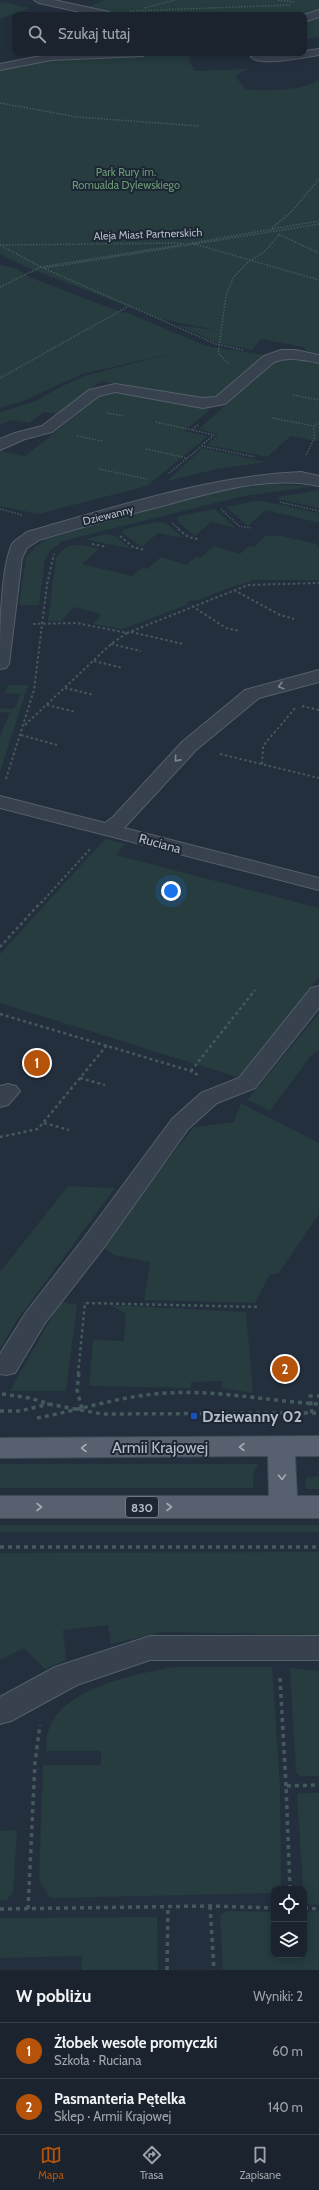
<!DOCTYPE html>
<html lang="pl">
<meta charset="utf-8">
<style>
:root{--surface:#1b232e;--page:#242b36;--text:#f1f3f6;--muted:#a0a4aa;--line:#39404a;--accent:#b45309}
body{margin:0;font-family:Cabin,sans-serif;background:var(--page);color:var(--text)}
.controls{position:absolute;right:12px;bottom:12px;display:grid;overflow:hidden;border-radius:8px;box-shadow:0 2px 10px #0003}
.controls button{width:36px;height:36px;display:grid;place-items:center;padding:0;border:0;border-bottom:1px solid var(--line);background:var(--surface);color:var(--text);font:20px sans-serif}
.you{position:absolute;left:171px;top:891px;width:14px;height:14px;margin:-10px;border:3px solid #fff;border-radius:50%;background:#1a73e8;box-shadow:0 0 0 6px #1a73e833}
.badge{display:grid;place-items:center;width:26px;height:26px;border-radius:50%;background:var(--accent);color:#fff;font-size:13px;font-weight:700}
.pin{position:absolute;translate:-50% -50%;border:2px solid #fff;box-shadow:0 1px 4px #0006}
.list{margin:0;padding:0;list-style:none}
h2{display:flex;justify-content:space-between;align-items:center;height:52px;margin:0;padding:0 16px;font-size:17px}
h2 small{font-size:13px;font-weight:400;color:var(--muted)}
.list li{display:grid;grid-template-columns:26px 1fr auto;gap:12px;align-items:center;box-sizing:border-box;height:56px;padding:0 16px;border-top:1px solid var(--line)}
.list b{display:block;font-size:15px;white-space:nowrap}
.list p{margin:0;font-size:13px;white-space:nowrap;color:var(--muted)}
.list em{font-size:13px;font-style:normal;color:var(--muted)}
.icon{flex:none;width:22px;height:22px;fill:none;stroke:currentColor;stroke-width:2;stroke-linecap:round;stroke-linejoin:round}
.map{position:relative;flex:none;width:319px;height:1970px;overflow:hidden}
.search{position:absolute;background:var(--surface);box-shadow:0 2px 10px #0003;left:12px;right:12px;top:12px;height:44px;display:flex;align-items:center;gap:10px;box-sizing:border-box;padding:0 14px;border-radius:8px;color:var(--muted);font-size:15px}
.sheet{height:164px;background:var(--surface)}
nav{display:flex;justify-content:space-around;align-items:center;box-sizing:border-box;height:56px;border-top:1px solid var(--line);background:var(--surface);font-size:11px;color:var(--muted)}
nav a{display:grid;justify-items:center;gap:2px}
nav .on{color:var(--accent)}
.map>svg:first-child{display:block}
.green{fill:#263c3f}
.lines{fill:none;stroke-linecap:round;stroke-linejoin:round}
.minor-casing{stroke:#565f6c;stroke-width:2}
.major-casing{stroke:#414a57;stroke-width:2}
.path-far3{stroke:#44595c;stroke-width:1.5;stroke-dasharray:1.5 1.5;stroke-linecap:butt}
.path-far2{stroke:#44595c;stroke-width:2;stroke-dasharray:2.5 2.5;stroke-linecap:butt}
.path-far1{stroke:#44595c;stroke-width:2.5;stroke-dasharray:3 3;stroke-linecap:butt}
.path{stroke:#44595c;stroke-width:3.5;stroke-dasharray:4 4;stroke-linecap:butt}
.minor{fill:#38414e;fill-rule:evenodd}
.major{fill:#56606e;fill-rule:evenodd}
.oneway{stroke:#7c8592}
.oneway2{stroke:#a1aab7}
.transit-dot{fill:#1a4fb4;stroke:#1d2633;stroke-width:1.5}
.labels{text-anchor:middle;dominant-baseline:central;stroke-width:4;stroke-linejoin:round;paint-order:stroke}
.far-park-label{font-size:11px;fill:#6b9a76;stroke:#1d2633}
.far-street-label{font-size:11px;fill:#b4bcc9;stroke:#1d2633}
.shield{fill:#1d2633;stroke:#878f9c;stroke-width:1}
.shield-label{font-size:12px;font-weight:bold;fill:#b4bcc9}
.street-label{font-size:13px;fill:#b4bcc9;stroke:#1d2633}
.near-poi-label{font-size:16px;font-weight:bold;fill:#b4bcc9;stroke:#1d2633;text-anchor:start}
.near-street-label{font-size:16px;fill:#b4bcc9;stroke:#1d2633}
</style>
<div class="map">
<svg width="319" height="1970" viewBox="0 0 319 1970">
<rect width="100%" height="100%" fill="#242f3e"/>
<path class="green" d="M105,0H319V10L304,15H109L82,9Z
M2,2L30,8L0,19V3Z
M319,17V37L304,39V22Z
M190,53L188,59L195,71L247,69L235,76L246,90C271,90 296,92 319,80V356L311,355L303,347L261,339L252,350L218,343L178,325L221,331L161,319L26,267L0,254V68L59,59L68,60Z
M0,265L16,268L29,277L118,311L124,313L126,312L206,346L265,355C254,365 229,391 218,396C195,405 128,386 101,381L58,414L44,412L29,423L12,420L0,425V412L36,401L56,389L84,376L177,352L82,374L23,401L0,408Z
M287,358L319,362V439L317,441L291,436L267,457L207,445L218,434L199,429L275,361Z
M117,392L211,409L184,431L208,436L147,486L38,514L0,506V451L25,456L103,394Z
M203,448L266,462L217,469L167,481Z
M271,484L315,486L239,497L63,541L49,552L45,559L39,605H19L26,557L36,546L46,539L83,527L226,490Z
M319,490V508L278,499V497Z
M255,501H262L319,513V523L266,510L248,526L226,507Z
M215,509L236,528L211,522L195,536L177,521V518L180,516Z
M156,522L166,523L184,538L158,533L142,547L122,533L124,529Z
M106,534L115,536L132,549L85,539Z
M267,535L274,537L276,535L317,544L316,546L319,547V580H251V582L234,586L195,601L192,600L187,602L189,604L122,629L93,624L102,614L74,607L61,621H48L56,558C68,540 81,544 99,549L82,564L132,576L142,568L147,569L161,557L187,565L195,557L200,558L214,546L240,554L248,546L254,547Z
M9,685H28L0,772V736L10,713L0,712V708L14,709L21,694L5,693Z
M105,839L125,844L116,855L319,908V977L243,1076L237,1077L0,1003V954Z
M319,1013V1051L312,1054L270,1111L247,1100Z
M241,1103L319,1143V1214L278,1274H270L255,1303L144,1300L150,1262L114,1255L100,1246L194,1127L234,1122Z
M68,1186L115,1188L17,1320L0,1349V1272Z
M63,1302L77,1305L66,1391H10L58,1306Z
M111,1305L246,1312L253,1393L222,1388V1381L191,1382V1388L89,1386L93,1340L124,1341L126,1314Z
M0,1464H258L253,1475V1488H0Z
M319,1476V1489H309L305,1486L306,1478Z
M0,1525H319V1532H0Z
M319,1552V1635L163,1632L111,1644L108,1625L63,1630L66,1660L45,1669L24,1648L0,1660V1553Z
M173,1667H272L280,1786L281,1889H274V1893L50,1898L39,1880L43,1765H101V1751H46C47,1744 46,1735 49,1729C65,1687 134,1675 173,1667Z
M290,1668L319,1671V1776H300L296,1772Z
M299,1793H319V1905L307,1904L304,1902L297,1796Z
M17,1830L13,1893L6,1900H0V1831Z
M226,1911L274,1912V1955H304V1912L319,1911V1970H223L220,1916Z
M157,1917L158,1970H82V1956L0,1958V1918Z"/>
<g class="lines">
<defs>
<path id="minor" d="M34,0H54L109,12L114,15H94L39,3Z
M319,10V17L304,22V15Z
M319,49V55C307,57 259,67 251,57L257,54L304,53V51Z
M149,53L143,56L51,60L0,70V64L51,54Z
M281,350H295L319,355V363C303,360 289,356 274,362L225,404L203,408L115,392L99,396L52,432L25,439L0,450V439L15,433L42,426L89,390L115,384L203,398L216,397L264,356Z
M301,472L319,476V486C269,475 214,492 166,505C123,516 81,527 39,540L27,548L22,558L9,664L6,668L0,669C0,636 0,571 12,544C16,539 22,536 27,532C115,507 210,476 301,472Z
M319,670V682L259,698L196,750L124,828L319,878V890L0,808V796L105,823L113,817L182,742L245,690Z
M319,986V1008L255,1088L217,1103L188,1129L102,1250L45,1323L15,1373L6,1375L0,1374V1354L27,1311L84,1238L172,1119L201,1093L239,1078L311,988Z
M8,1084L16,1086L20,1091L8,1105L0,1107V1086Z
M150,1636H319V1660H150L77,1685L11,1721L0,1724V1697L55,1667Z"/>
<path id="major" d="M319,1436V1456H295L297,1496H319V1518H0V1496H269L268,1456L0,1458V1438Z"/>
</defs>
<use href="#minor" class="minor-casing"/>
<use href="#major" class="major-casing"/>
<path class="path-far3" d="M278,0L294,2
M144,8L175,0
M130,11L291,5
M0,103L77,117L199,126
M272,228L291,212L319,179
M278,234L319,253
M192,243L319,221
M0,245L183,243
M0,245L41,267L216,344L243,350
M45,268L319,224
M0,287L41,267L191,243L319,280
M228,363L218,353L226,296L233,278L248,262L264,252L279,235
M0,378L129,306
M293,395L319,400
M107,413L124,416
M272,418L314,426L319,422
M156,422L192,430
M198,425L192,430L214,435L202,445
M77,436L102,441
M146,449L187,458
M306,455L314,439V426
M99,469L147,479
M169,473L202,446L255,457
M280,502L319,511
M0,509L22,515
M221,509L239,526L251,528
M172,523L180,530"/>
<path class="path-far2" d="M178,529L188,537L198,539
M120,536L133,547L145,550
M92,544L107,547
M234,590L280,615L294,619
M192,606L226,628L240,631
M131,632L183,644
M127,633L248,585L319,583
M111,644L141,651
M94,661L123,668
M65,688L94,695
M47,705L76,712
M302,706L319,710
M25,725L111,644L127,633L77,623L32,624
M21,735L57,745
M220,754L319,778
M262,764L263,746L296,707
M6,779L34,690L47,584L54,554
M41,903L90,849"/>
<path class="path-far1" d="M0,947L41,902
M0,1014L191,1071L198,1075
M191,1071L255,990
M80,1078L105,1085
M44,1123L69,1130
M0,1137L38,1129L107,1045
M86,1303L260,1307
M78,1374L85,1302"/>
<path class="path" d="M79,1373L77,1390L82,1409
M2,1394L30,1398L49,1404L102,1414L312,1413L310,1396H319
M0,1411H20L49,1404
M312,1413H319
M37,1418C81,1410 123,1395 168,1393C219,1390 268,1401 319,1404
M0,1547H319
M280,1678L286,1786
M290,1889L286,1786L319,1785
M210,1906L214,1970
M304,1908L319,1909
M0,1909L210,1906L274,1908
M28,1909L35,1762L40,1725
M167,1970L168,1907"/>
<use href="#minor" class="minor"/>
<use href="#major" class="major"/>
</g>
<defs><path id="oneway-chevron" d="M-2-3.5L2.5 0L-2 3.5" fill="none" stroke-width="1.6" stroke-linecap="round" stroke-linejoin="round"/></defs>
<g class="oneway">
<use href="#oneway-chevron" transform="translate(281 686) rotate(164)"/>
<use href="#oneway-chevron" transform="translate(177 759) rotate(132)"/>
</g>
<g class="oneway2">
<use href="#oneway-chevron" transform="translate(242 1447) rotate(180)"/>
<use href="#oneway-chevron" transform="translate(84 1448) rotate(180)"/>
<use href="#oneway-chevron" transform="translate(282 1477) rotate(88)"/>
<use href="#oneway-chevron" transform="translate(39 1507)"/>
<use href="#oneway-chevron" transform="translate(169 1507)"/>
</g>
<rect class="transit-dot" x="190" y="1412" width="8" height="8" rx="2"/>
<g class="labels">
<g class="far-park-label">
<text x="126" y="172">Park Rury im.<tspan x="126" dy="13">Romualda Dylewskiego</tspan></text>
</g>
<g class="far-street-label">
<text transform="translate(148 234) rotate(-2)">Aleja Miast Partnerskich</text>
<text transform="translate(108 515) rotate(-14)">Dziewanny</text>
</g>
<rect class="shield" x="126" y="1497" width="32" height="20" rx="3"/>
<g class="shield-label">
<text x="142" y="1507">830</text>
</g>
<g class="street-label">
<text transform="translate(160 843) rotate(15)">Ruciana</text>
</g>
<g class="near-poi-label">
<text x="202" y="1416">Dziewanny 02</text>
</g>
<g class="near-street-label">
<text x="160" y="1447">Armii Krajowej</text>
</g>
</g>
</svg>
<div class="controls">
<button><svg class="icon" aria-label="locate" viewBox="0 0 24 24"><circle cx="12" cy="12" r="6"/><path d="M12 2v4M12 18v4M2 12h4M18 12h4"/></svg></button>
<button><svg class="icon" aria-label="layers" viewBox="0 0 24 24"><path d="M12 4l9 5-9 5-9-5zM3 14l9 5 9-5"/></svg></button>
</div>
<div class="you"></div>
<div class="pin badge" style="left:37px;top:1063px">1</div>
<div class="pin badge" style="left:285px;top:1369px">2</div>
<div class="search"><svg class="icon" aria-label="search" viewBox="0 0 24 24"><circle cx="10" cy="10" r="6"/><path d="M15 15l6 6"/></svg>Szukaj tutaj</div>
</div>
<section class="sheet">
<h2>W pobliżu<small>Wyniki: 2</small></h2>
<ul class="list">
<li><span class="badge">1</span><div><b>Żłobek wesołe promyczki</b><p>Szkoła · Ruciana</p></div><em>60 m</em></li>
<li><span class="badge">2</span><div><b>Pasmanteria Pętelka</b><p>Sklep · Armii Krajowej</p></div><em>140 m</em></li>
</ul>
</section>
<nav>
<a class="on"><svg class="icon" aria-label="map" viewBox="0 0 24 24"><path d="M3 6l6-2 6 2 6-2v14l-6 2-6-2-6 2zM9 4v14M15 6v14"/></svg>Mapa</a>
<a><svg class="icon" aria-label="directions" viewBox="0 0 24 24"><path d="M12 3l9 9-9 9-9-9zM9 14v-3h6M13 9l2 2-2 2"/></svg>Trasa</a>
<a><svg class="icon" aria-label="saved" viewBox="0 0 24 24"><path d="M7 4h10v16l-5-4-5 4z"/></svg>Zapisane</a>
</nav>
